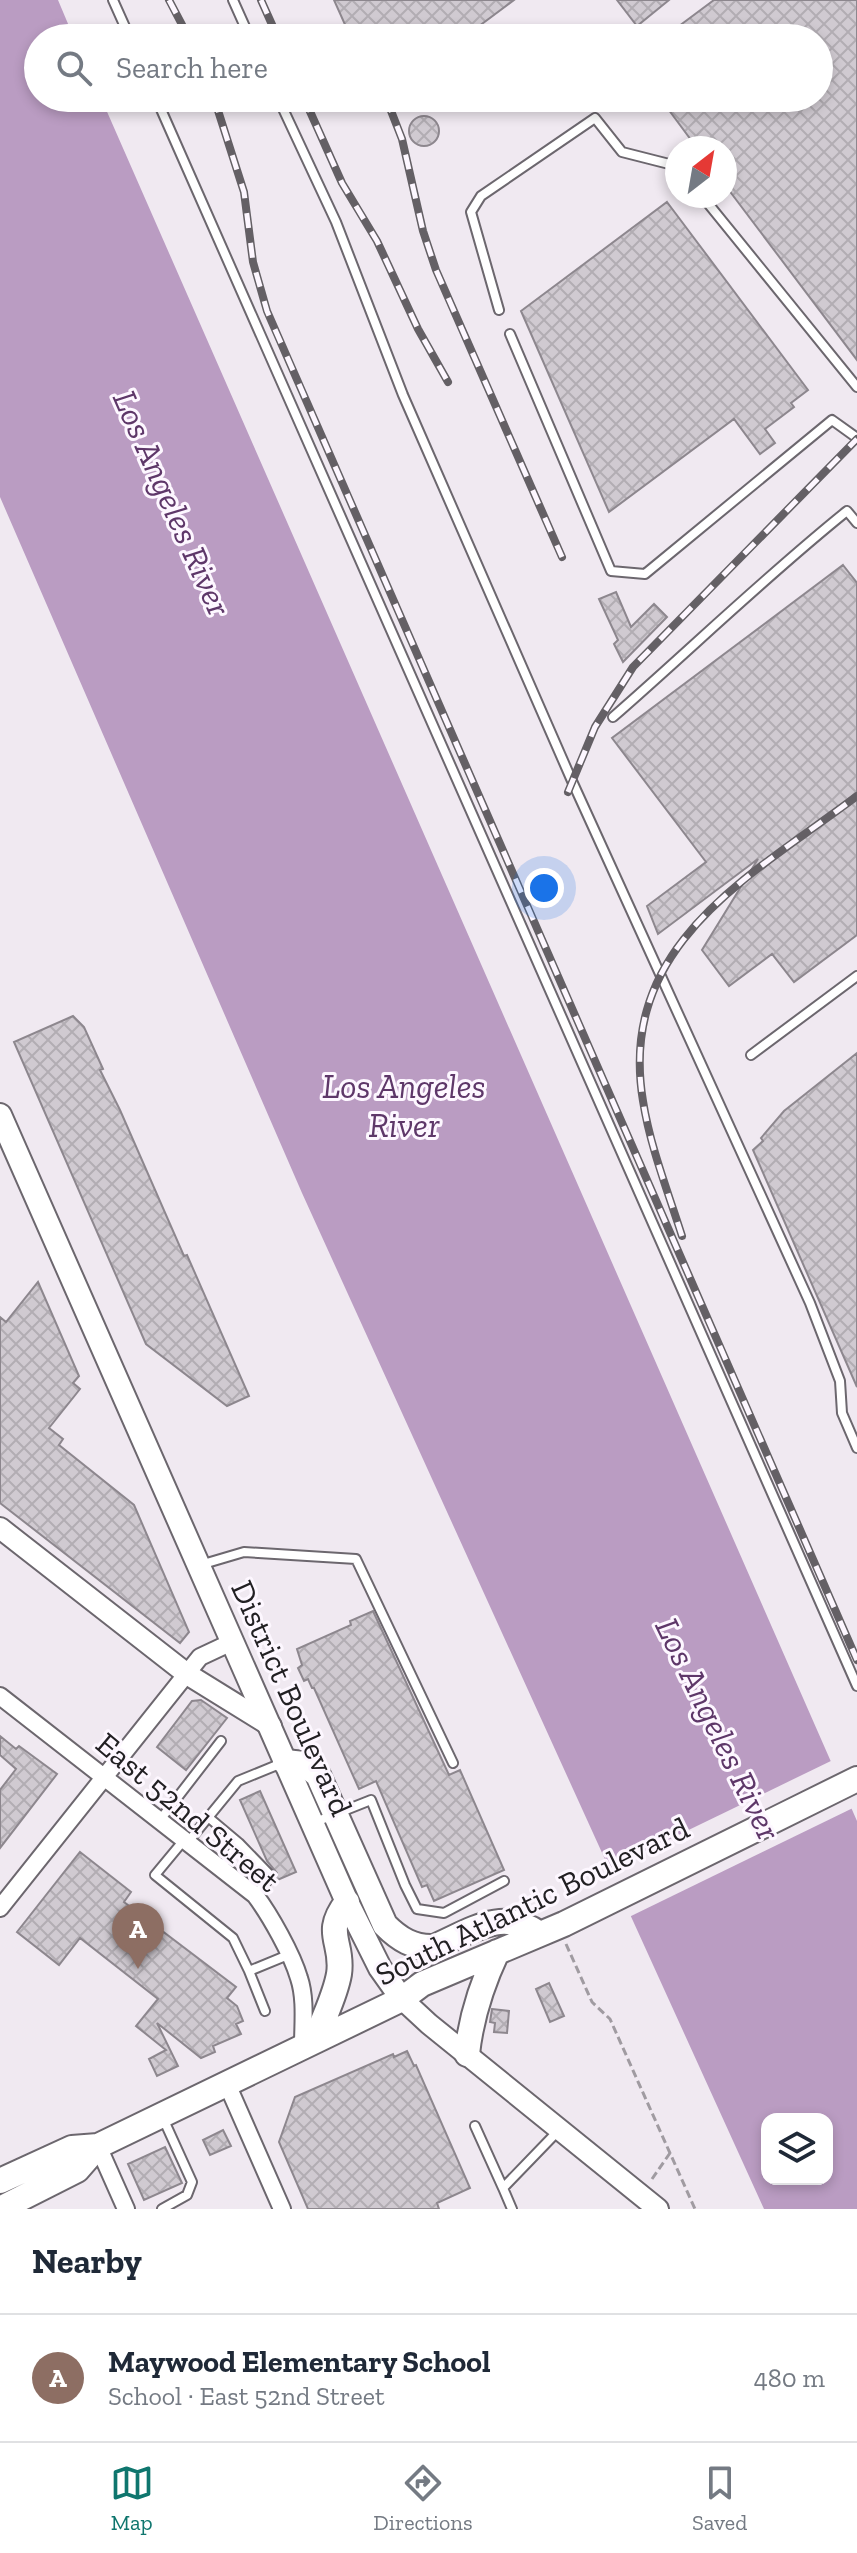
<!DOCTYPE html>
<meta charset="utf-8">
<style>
:root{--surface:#fff;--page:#f2f2f3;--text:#1f2937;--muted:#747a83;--line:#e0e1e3;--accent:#0f766e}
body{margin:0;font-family:"Zilla Slab",serif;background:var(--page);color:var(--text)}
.controls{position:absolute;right:24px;bottom:24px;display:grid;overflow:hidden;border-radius:16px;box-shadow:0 4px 12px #0003}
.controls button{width:72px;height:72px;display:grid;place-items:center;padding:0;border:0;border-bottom:2px solid var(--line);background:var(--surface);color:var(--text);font:40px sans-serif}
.compass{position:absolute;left:665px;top:136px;width:72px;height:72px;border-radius:50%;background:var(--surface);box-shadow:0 4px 12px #0003;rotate:31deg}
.you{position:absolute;left:544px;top:888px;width:28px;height:28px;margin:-20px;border:6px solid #fff;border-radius:50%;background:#1a73e8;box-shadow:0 0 0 12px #1a73e833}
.badge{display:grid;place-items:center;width:52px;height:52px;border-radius:50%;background:var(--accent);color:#fff;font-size:26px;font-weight:700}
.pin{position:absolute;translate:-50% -66px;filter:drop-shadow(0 2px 4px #0008)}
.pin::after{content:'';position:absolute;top:42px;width:28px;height:24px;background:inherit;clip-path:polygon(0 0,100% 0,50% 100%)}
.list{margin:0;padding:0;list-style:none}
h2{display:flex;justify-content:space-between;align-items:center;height:104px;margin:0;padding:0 32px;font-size:34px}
h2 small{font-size:26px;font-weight:400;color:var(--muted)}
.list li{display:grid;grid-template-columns:52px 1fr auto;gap:24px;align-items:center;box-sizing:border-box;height:128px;padding:0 32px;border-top:2px solid var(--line)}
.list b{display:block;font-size:30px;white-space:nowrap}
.list p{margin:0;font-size:26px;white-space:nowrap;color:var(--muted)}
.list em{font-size:26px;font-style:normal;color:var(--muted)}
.icon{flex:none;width:44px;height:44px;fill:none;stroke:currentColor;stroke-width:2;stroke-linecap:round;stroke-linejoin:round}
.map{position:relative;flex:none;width:857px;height:2209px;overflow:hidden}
.search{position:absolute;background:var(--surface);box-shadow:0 4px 12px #0003;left:24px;right:24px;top:24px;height:88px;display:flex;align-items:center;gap:20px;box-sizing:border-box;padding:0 28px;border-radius:44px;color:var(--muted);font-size:30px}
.sheet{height:232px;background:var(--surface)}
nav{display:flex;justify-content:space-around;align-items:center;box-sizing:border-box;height:112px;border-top:2px solid var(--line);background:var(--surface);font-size:22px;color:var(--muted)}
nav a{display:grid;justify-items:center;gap:4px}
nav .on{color:var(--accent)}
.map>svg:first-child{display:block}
.water{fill:#ba9cc2;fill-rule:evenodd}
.pier{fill:#f0e9f1}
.building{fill:url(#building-cross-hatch);stroke:#8d878e;stroke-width:2}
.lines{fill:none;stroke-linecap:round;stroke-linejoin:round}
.service-casing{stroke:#6c676e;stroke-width:12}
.minor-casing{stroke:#6c676e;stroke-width:20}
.tertiary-casing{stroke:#6c676e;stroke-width:24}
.secondary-casing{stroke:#6c676e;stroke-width:26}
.primary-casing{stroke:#6c676e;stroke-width:28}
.path{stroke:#a09ba1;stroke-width:3;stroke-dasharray:8 4;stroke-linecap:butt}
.service{stroke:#fff;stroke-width:8}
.minor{stroke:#fff;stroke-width:16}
.tertiary{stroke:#fff;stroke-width:20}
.secondary{stroke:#fff;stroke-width:22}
.primary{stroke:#fff;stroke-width:24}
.rail-casing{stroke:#646065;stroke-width:8}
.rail{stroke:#fdf7ff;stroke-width:5;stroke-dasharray:15;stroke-linecap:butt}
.labels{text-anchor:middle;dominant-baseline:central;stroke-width:6;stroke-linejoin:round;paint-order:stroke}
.street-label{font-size:32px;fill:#222023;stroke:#fdf7ff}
.water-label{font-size:34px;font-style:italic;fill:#5e3769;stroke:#fdf7ff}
</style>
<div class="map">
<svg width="857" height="2209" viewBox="0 0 857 2209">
<defs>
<pattern id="building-cross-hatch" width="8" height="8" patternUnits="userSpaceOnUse" patternTransform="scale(2)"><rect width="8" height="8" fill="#d0cad1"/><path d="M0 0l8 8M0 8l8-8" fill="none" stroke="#b2adb3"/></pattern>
</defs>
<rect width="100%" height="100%" fill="#f0e9f1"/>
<path class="water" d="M0,0H58L74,38H38V98H101L857,1821V2209H764L302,1193L0,497ZM767,2119H827V2179H767Z"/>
<path class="pier" d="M835,1759L855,1807L627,1918L606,1870Z"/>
<path class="building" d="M334,0H514L463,38H351Z
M617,0H669L637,26Z
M714,0H857V360L725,185V148H697L660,98H819V38H663Z
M409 131a15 15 0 1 1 30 0a15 15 0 1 1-30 0Z
M667,202L808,390L791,403L794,407L765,429L775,443L760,454L734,419L609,512L521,311Z
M843,565L857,583V935L794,982L772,954L729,986L702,950L758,859L658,934L647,906L706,862L612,738Z
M616,592L631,627L654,604L667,617L623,662L614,644L618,640L599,599Z
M73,1016L84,1027L103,1069L100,1070L120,1110L184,1256L187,1255L249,1396L227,1406L146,1344L14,1042Z
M857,1053V1387L753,1150L763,1141L761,1138L784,1111Z
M38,1282L79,1376L73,1383L80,1389L49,1428L63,1439L59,1445L134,1505L189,1632L180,1643L0,1503V1317L6,1322Z
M373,1611L449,1775L460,1770L504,1870L434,1901L427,1885L422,1887L376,1781L359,1789L314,1688H312L308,1679L304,1681L298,1668L302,1665L297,1649L351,1625L350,1621Z
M201,1700L227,1718L186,1770L157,1747L192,1701Z
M0,1736L16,1749L19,1746L57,1774L0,1848V1790L16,1769L0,1755Z
M260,1791L296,1872L275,1881L277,1873L267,1861L240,1800Z
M80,1852L131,1892L124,1902L236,1987L227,1998L237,2006L243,2021L236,2024L241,2034L213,2046L215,2052L201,2058L157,2023L178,2066L157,2076L149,2059L166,2050L136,2026L158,1999L80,1938L59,1965L17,1932Z
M549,1983L564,2016L550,2022L536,1989Z
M492,2009L509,2011L507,2033L494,2032L495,2023L490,2022Z
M407,2051L414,2066L416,2065L470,2188L437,2203L439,2209H308L279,2142L295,2097L393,2054L394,2057Z
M223,2130L231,2146L210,2155L203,2140Z
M165,2147L182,2183L144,2200L128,2164Z"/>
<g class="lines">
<defs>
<path id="service" d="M113,0L130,38
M233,0L250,38
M156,98L857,1686
M278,98L336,222L403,395L572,781L810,1303L840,1381L842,1413L857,1448
M702,196L857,387
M499,310L471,212L481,196L595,118L622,152L677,166
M510,334L611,571L645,574L832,420L857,438
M613,717C691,649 766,576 847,511L857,523
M751,1055L857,976
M200,1565L244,1552L356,1559L453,1763
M208,1817L239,1843L221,1868
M160,1820L221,1741
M313,1823L371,1800L405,1885L417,1909L444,1913L504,1881
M184,1840L155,1875L233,1938L249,1971
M188,1842L238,1781L282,1763
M239,1843L270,1875L268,1880L255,1895
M265,2011L249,1971L288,1955
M162,2116L192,2182L187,2195L162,2209
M475,2126L503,2188
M512,2209L503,2188L559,2130"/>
<path id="minor" d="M0,1696L255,1895C270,1915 292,1954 299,1978C306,1999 303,2024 303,2046
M0,1908L200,1657L232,1642
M227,2084L282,2209
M98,2146L126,2209"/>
<path id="tertiary" d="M0,1528L187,1674L271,1726
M402,1999L429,2024L658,2209"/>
<path id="secondary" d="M0,1115L347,1902L380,1968L402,1999"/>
<path id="primary" d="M285,1762L304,1764L318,1775L385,1925C399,1939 413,1948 434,1947C471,1931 502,1907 540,1934
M316,2040C323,2018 335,1997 339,1974C344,1942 322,1934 347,1902
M467,2054C471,2017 481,1986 497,1952
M0,2181L72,2148L98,2146
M0,2209L77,2170L98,2146L402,1999L422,1984L564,1924L857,1779"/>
</defs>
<use href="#service" class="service-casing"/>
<use href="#minor" class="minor-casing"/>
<use href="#tertiary" class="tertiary-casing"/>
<use href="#secondary" class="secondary-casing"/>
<use href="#primary" class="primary-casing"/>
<path class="path" d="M566,1944L592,2002L610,2019L695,2209
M652,2179L670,2153"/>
<use href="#service" class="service"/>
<use href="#minor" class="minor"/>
<use href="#tertiary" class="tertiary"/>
<use href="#secondary" class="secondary"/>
<use href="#primary" class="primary"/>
<defs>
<path id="rail" d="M169,0L189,38
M261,0L278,38
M214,98L244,192L253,262L267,311L857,1660
M304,98L342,183L377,241L418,329L448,382
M386,98L402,139L423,231L436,270L562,557
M568,792L595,727L633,667L857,439
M682,1236C668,1192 650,1146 643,1101C617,944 751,876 857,796"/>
</defs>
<use href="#rail" class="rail-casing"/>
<use href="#rail" class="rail"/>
</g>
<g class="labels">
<g class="street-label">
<text transform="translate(292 1698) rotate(66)">District Boulevard</text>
<text transform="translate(188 1812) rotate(40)">East 52nd Street</text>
<text transform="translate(532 1901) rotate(-26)">South Atlantic Boulevard</text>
</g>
<g class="water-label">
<text transform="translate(172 503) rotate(66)">Los Angeles River</text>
<text x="404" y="1086">Los Angeles<tspan x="404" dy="39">River</tspan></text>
<text transform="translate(718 1729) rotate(64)">Los Angeles River</text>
</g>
</g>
</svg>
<div class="controls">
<button><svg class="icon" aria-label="layers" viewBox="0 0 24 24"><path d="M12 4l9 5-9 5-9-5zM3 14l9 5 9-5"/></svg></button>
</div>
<svg class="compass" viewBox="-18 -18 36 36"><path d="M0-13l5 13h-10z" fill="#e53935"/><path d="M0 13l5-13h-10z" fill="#747a83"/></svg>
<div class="you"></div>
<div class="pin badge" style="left:138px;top:1969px;background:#8d6e63">A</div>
<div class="search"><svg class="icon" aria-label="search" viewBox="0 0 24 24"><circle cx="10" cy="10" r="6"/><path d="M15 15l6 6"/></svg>Search here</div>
</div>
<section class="sheet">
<h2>Nearby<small></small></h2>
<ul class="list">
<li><span class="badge" style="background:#8d6e63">A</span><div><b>Maywood Elementary School</b><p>School · East 52nd Street</p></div><em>480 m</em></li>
</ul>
</section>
<nav>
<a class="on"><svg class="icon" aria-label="map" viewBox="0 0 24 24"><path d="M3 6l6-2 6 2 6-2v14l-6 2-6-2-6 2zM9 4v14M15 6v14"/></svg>Map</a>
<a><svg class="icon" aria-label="directions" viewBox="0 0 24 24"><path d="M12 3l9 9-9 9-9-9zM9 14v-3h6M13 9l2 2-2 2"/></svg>Directions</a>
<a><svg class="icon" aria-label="saved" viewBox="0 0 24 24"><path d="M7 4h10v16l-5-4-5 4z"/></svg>Saved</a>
</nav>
